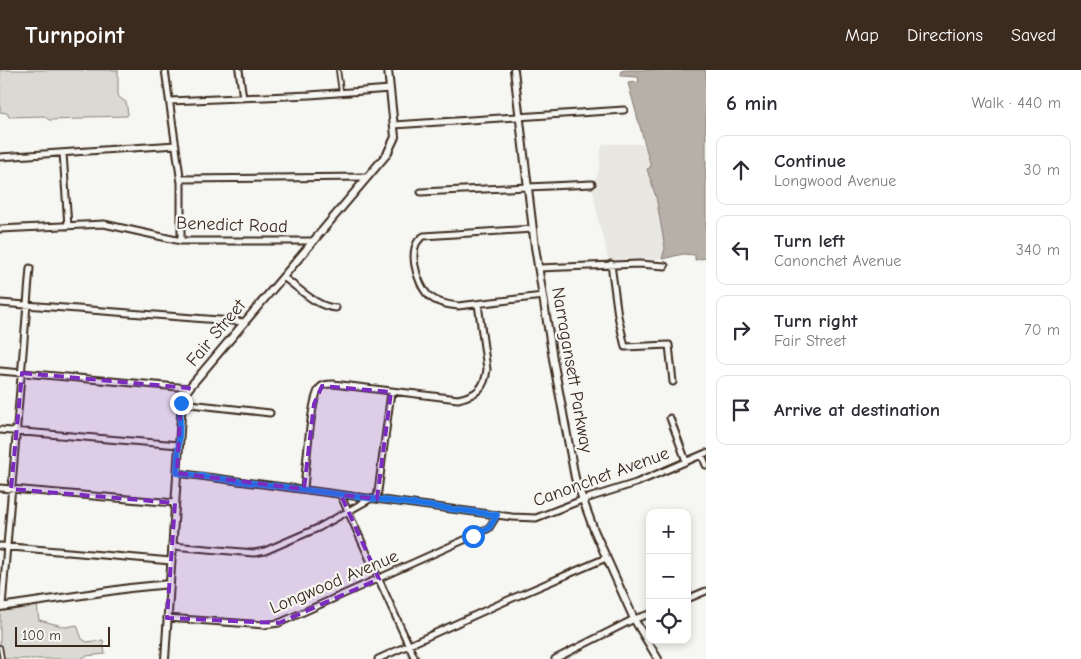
<!DOCTYPE html>
<meta charset="utf-8">
<style>
:root{--surface:#fff;--page:#f7f7f7;--text:#2b2b33;--muted:#7c7c81;--line:#e1e1e2;--accent:#3b2a1e}
body{margin:0;font-family:"Comic Neue",sans-serif;background:var(--page);color:var(--text)}
.controls{position:absolute;right:15px;bottom:15px;display:grid;overflow:hidden;border-radius:10px;box-shadow:0 2px 8px #0003}
.controls button{width:45px;height:45px;display:grid;place-items:center;padding:0;border:0;border-bottom:1px solid var(--line);background:var(--surface);color:var(--text);font:25px sans-serif}
.scale{position:absolute;left:15px;bottom:12px;width:95px;box-sizing:border-box;padding-left:5px;border:2px solid #3b2a1e;border-top:0;font-size:14px;line-height:18px;white-space:nowrap;color:#3b2a1e;-webkit-text-stroke:4px #f6f6f2;paint-order:stroke}
.stop{position:absolute;width:15px;height:15px;margin:-11px;border:4px solid #1a73e8;border-radius:50%;background:#fff}
.stop.end{background:#1a73e8;border-color:#fff;box-shadow:0 1px 5px #0008}
.list{margin:0;padding:0;list-style:none}
h2{display:flex;justify-content:space-between;align-items:center;height:65px;margin:0;padding:0 20px;font-size:21px}
h2 small{font-size:16px;font-weight:400;color:var(--muted)}
.list li{display:grid;grid-template-columns:32px 1fr auto;gap:15px;align-items:center;box-sizing:border-box;height:70px;margin:0 10px 10px;padding:0 10px;border:1px solid var(--line);border-radius:10px}
.list b{display:block;font-size:19px;white-space:nowrap}
.list p{margin:0;font-size:16px;white-space:nowrap;color:var(--muted)}
.list em{font-size:16px;font-style:normal;color:var(--muted)}
.icon{flex:none;width:28px;height:28px;fill:none;stroke:currentColor;stroke-width:2;stroke-linecap:round;stroke-linejoin:round}
.map{position:relative;flex:none;width:706px;height:589px;overflow:hidden}
header{display:flex;align-items:center;gap:30px;box-sizing:border-box;height:70px;padding:0 25px;background:var(--accent);color:#fff}
header strong{font-size:24px}
nav{display:flex;gap:28px;margin-inline-start:auto;font-size:18px}
main{display:flex}
aside{flex:1;background:var(--surface)}
.map>svg:first-child{display:block}
.built{fill:#e8e7e2}
.green{fill:#dad9d3;stroke:#8a8278}
.water{fill:#b6b0a9;stroke:#857a71}
.lines{fill:none;stroke-linecap:round;stroke-linejoin:round}
.service-casing{stroke:#3b2a1e;stroke-width:6}
.minor-casing{stroke:#3b2a1e;stroke-width:9}
.tertiary-casing{stroke:#3b2a1e;stroke-width:10}
.service{stroke:#f6f6f2;stroke-width:2.5}
.minor{stroke:#f6f6f2;stroke-width:5}
.tertiary{stroke:#f6f6f2;stroke-width:6}
.route{stroke:#1a73e8;stroke-width:6}
.marked{fill:#7b2cbf;fill-opacity:0.2;stroke:#7b2cbf;stroke-width:4;stroke-dasharray:10 6;stroke-linejoin:round}
.labels{text-anchor:middle;dominant-baseline:central;stroke-width:4.5;stroke-linejoin:round;paint-order:stroke}
.street-label{font-size:18px;fill:#3b2a1e;stroke:#f6f6f2}
</style>
<header>
<strong>Turnpoint</strong>
<nav><a>Map</a><a>Directions</a><a>Saved</a></nav>
</header>
<main>
<div class="map">
<svg width="706" height="589" viewBox="0 0 706 589">
<rect width="100%" height="100%" fill="#f6f6f2"/>
<filter id="ink" filterUnits="userSpaceOnUse"><feTurbulence type="fractalNoise" baseFrequency=".02" numOctaves="2"/><feDisplacementMap in="SourceGraphic" scale="10" xChannelSelector="R" yChannelSelector="G"/><feConvolveMatrix kernelMatrix="1 2 1 2 8 2 1 2 1" color-interpolation-filters="sRGB"/></filter>
<g filter="url(#ink)">
<path class="built" d="M603,74H644L651,98L647,100L656,127L665,178L662,189L608,192L605,172L599,155L592,113L597,106L600,95V83Z"/>
<path class="green" d="M0,0H118V25L120,28L126,32L128,44L127,46L85,47L81,49L49,50L44,46L9,47L7,43L0,42Z
M37,535L39,550L66,557L77,555L82,569L87,572L103,570L105,584L86,586L80,589H0V541Z"/>
<path class="water" d="M626,0H706V188L695,190V185L683,184L662,189L665,178L656,127L647,99L651,97L628,13L639,12L638,7L621,6V1Z"/>
<g class="lines">
<defs>
<path id="service" d="M338,0L341,21
M0,577L2,589"/>
<path id="minor" d="M165,0L181,113V171
M239,0L243,28
M170,31L310,25L390,19
M394,55L624,40
M63,83L68,156
M0,87L176,75
M180,109L368,107
M421,122L592,114
M0,159L104,154L181,171H314
M533,159L424,166C405,175 417,215 429,226C437,233 448,235 458,236L543,226
M611,194L618,246L625,277L669,275L673,312
M539,198L639,194L665,196
M283,207C299,218 316,237 336,238
M0,233L245,252
M0,301L189,318
M181,333L270,343
M670,348L686,391
M0,360L179,375
M702,385L706,395
M177,403L512,447L536,448L582,430L636,413L706,383
M0,418L175,433
M304,419C306,400 310,332 319,319C322,314 328,314 333,314L458,329C476,325 485,319 487,299L478,234
M341,426L415,589
M377,429L391,322
M0,476L171,491
M172,476L254,483L265,481L318,458L370,429
M687,529L706,521
M0,536H2L30,198
M167,548L264,555L279,553L473,466L489,458L497,445
M378,589L506,531L606,488
M555,589L634,549L650,544"/>
<path id="tertiary" d="M514,0L535,177L553,289L575,408L594,460L634,549L658,589
M0,537L130,518L170,514
M165,589L182,330L189,318L387,84L395,67L388,0"/>
</defs>
<use href="#service" class="service-casing"/>
<use href="#minor" class="minor-casing"/>
<use href="#tertiary" class="tertiary-casing"/>
<use href="#service" class="service"/>
<use href="#minor" class="minor"/>
<use href="#tertiary" class="tertiary"/>
</g>
</g>
<g class="lines" filter="url(#ink)">
<path class="route" d="M181,333L177,403L497,445L489,458L473,466"/>
</g>
<path class="marked" d="M22,303L189,318L181,333L177,403L304,419L314,334L322,316L391,322L377,429L341,425L379,509L279,553L167,548L175,433L11,419Z"/>
<g class="labels">
<g class="street-label">
<text transform="translate(232 155) rotate(2)">Benedict Road</text>
<text transform="translate(216 263) rotate(-50)">Fair Street</text>
<text transform="translate(572 300) rotate(80)">Narragansett Parkway</text>
<text transform="translate(601 407) rotate(-20)">Canonchet Avenue</text>
<text transform="translate(334 512) rotate(-23)">Longwood Avenue</text>
</g>
</g>
</svg>
<div class="controls">
<button>+</button>
<button>−</button>
<button><svg class="icon" aria-label="locate" viewBox="0 0 24 24"><circle cx="12" cy="12" r="6"/><path d="M12 2v4M12 18v4M2 12h4M18 12h4"/></svg></button>
</div>
<div class="scale">100 m</div>
<div class="stop" style="left:473px;top:466px"></div>
<div class="stop end" style="left:181px;top:333px"></div>
</div>
<aside>
<h2>6 min<small>Walk · 440 m</small></h2>
<ul class="list">
<li><svg class="icon" aria-label="ahead" viewBox="0 0 24 24"><path d="M12 20V5M6 11l6-6 6 6"/></svg><div><b>Continue</b><p>Longwood Avenue</p></div><em>30 m</em></li>
<li><svg class="icon" aria-label="left" viewBox="0 0 24 24"><path d="M17 20v-9H6M10 6l-5 5 5 5"/></svg><div><b>Turn left</b><p>Canonchet Avenue</p></div><em>340 m</em></li>
<li><svg class="icon" aria-label="right" viewBox="0 0 24 24"><path d="M7 20v-9h11M14 6l5 5-5 5"/></svg><div><b>Turn right</b><p>Fair Street</p></div><em>70 m</em></li>
<li><svg class="icon" aria-label="arrive" viewBox="0 0 24 24"><path d="M6 21V4h12l-3 4 3 4H6"/></svg><div><b>Arrive at destination</b></div></li>
</ul>
</aside>
</main>
